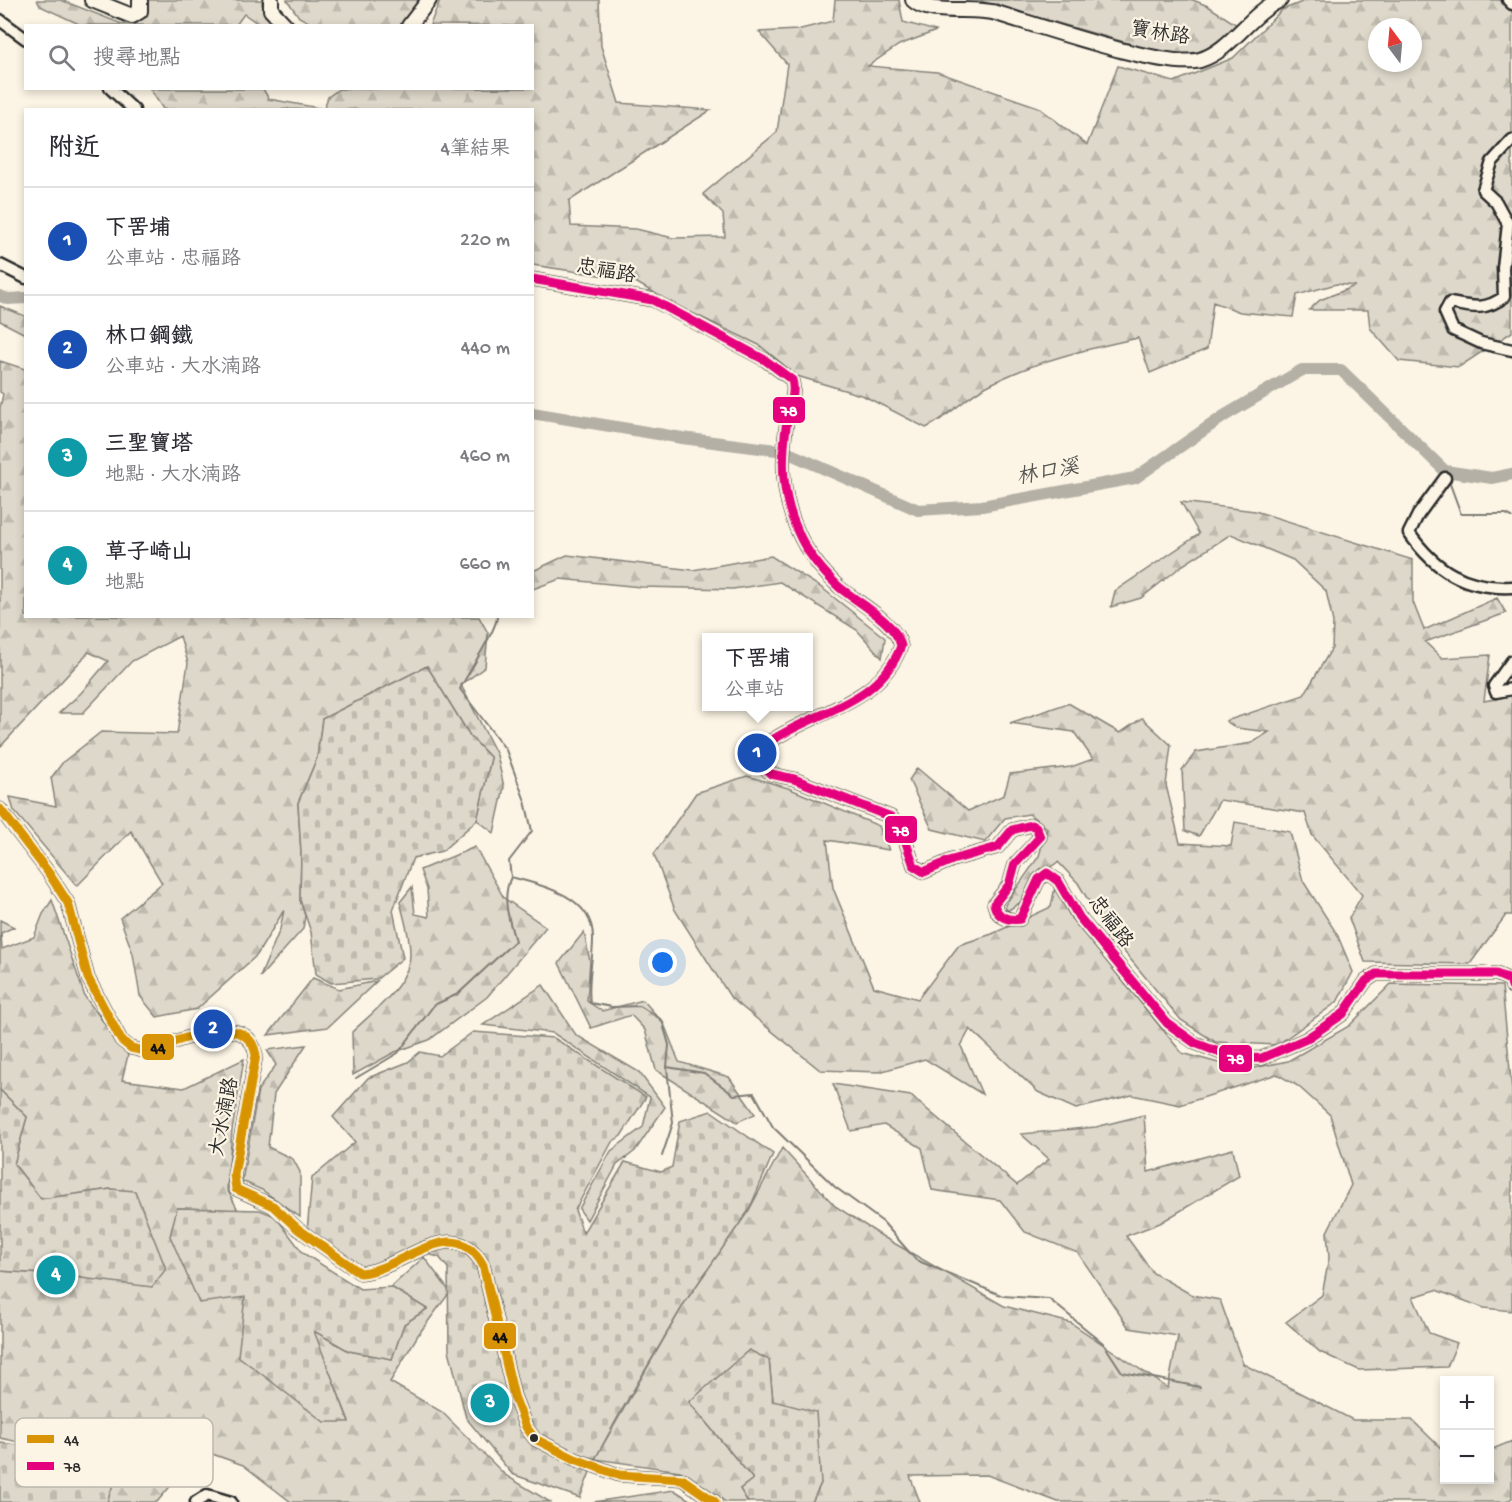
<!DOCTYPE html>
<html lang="zh-TW">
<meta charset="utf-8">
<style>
:root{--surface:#fff;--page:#f2f2f3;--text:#2b2b33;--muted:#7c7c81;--line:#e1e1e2;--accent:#0f766e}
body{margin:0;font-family:"Gochi Hand","LXGW WenKai TC",sans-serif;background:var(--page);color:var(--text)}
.controls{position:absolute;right:18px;bottom:18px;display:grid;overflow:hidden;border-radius:0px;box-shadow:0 3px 9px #0003}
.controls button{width:54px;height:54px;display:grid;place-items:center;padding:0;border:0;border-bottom:2px solid var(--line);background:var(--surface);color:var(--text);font:30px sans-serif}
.compass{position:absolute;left:1368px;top:18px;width:54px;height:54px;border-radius:50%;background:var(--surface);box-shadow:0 3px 9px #0003;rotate:344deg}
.you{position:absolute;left:663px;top:963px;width:21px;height:21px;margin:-15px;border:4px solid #fff;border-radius:50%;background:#1a73e8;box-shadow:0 0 0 9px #1a73e833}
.badge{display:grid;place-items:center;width:39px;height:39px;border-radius:50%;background:var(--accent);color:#fff;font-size:20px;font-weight:700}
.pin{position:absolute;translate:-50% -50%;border:3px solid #fff;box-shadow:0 2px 6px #0006}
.popup{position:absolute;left:702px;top:633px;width:111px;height:78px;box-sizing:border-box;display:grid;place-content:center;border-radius:0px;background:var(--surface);filter:drop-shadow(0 2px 4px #0005);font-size:20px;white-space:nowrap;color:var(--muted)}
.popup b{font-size:22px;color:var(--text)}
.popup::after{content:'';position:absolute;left:50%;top:100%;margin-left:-12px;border:12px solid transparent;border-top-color:var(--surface)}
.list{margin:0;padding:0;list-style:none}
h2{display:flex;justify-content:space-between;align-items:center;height:78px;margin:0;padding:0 24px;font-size:26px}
h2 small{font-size:20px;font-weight:400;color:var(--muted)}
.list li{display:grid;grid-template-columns:39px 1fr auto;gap:18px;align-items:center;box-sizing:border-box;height:108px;padding:0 24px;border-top:2px solid var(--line)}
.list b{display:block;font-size:22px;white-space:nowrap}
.list p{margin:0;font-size:20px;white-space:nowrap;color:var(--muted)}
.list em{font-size:20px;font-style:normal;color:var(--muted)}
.icon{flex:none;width:33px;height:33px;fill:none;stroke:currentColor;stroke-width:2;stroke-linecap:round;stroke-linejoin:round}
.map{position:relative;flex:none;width:1512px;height:1502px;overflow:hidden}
.search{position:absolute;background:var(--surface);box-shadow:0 3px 9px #0003;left:24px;top:24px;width:510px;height:66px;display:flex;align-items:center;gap:15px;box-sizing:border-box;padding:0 21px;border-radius:0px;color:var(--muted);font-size:22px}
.panel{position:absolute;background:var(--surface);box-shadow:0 3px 9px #0003;left:24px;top:108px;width:510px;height:510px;border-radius:0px}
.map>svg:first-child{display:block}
.forest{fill:url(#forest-firs);stroke:#84827a;stroke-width:1.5;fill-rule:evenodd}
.cemetery{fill:url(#cemetery-stones);stroke:#84827a;stroke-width:1.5}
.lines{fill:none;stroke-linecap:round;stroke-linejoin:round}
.stream{stroke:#7d7b74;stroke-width:2}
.river{stroke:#b4b0a5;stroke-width:12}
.minor-casing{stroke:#2b2b2b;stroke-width:15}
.major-casing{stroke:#2b2b2b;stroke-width:18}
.minor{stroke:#fcf5e5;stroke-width:10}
.major{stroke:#fcf5e5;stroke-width:14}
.bus-1-casing{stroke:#fcf5e5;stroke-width:14}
.bus-2-casing{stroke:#fcf5e5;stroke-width:14}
.bus-1{stroke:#d89406;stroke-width:9}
.bus-2{stroke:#e5007d;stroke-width:9}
.bus-dot{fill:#2b2b2b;stroke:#fcf5e5;stroke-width:2}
.labels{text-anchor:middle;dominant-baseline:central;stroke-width:4.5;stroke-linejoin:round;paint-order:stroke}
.street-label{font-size:20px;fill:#2b2b2b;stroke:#fcf5e5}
.water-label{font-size:21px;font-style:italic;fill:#545350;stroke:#fcf5e5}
.key{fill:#fcf5e5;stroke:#bdb8ad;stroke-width:1.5}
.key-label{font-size:16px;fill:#2b2b2b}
.line-badge{stroke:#fcf5e5;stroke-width:2}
.badge-label{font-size:16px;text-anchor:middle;font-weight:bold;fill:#fff}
.pale-badge-label{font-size:16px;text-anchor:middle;font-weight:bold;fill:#111}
</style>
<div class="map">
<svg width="1512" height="1502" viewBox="0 0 1512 1502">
<defs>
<pattern id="forest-firs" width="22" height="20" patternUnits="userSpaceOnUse" patternTransform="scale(1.5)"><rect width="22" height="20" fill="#ded8ca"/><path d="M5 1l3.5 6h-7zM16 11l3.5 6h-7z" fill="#bfbaae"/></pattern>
<pattern id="cemetery-stones" width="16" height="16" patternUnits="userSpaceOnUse" patternTransform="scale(1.5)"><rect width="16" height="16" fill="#ded8ca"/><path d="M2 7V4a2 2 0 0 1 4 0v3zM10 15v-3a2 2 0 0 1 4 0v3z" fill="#bfbaae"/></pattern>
</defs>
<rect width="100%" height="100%" fill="#fcf5e5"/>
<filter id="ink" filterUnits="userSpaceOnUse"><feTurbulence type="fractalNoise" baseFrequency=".0167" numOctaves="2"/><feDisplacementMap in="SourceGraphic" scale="12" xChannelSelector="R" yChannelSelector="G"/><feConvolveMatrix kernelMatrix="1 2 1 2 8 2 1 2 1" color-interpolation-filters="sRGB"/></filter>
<g filter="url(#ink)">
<path class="forest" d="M37,0H61L122,24L147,17L142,0H262V5L278,25H260L244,14L236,25H81L40,6Z
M287,0H429L411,26L314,25L299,17Z
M440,0H599L601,46L619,103L711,110L569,201L571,226L636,229L673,238L725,237L723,214L703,194L777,132L787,64L759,32L797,30L833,21L835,0H899L903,22L936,31L899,45L868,66L937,72L1038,107L1087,145L1118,66L1174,82L1233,58L1282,10L1307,0H1512V332L1459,367L1399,361L1370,328L1368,310H1309L1320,300L1355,286L1336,284L1297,295L1293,317L1240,312L1213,302L1207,349L1150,373L1138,338C1087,349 1034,361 987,386C965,397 949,417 926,428L864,396L797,376L759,345L673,304L632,280L533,265L532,110L163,109L150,89H263L269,99L324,109L328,97L339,89L532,88V26L430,25ZM1377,27H1413V63H1377Z
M977,0H1193L1208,6L1240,27L1213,52L1173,56Z
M0,306L25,316V334L0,321Z
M0,361L25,369L26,616L479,617L488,633L485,667L461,685L497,755L504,787L494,833L477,820L491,758L470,736L427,666L322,719L317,758L298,803L301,853L300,900L305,916L303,929L260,977L280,929L284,910L257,955L197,1009L157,1017L140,996L133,954L120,918L162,883L131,831L77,886L14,811L10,797L56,806L51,778L63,762L101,732L177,734L188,663L180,636L132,661L83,713H59L81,693L108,661L89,652L0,747V408L3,394L0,392Z
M1181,502L1255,511L1413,560V602L1424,630L1497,598L1506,613L1425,642L1442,658L1490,655L1484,701L1504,697L1512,688V915H1506L1470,964L1365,962L1349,918L1362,895L1312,835L1305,813L1220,800L1199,836L1185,831L1182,770L1196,752L1252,743L1269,732L1236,728L1226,721L1304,695L1332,648L1333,622L1326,591L1293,560L1231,534L1183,565L1141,598L1111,607L1115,591L1199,534Z
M567,555L693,570L771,556L822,588L885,638L882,658L857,630L780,582L733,589L641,587L560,579L533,589V571Z
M1068,703L1120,733L1142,718L1171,745L1166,785L1180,843L1231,846L1235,822L1290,832L1303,881L1337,934L1353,972L1337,1002L1277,1045L1215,1042L1181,1020L1106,930L1078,883L1058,862L1039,875L1026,899L1007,911L1005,905L1039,856L1047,828L1029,814L1005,818L985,842L932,829L909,780L917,768L968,811L1004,795L1010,774L1071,767L1093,759L1074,732L1010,723Z
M747,776L788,788L879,826L889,850L827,840L833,888L874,987L918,999L959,945L992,934L1051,907L1055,887L1071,918L1182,1053L1244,1070L1288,1061L1349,1026L1391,984L1502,986L1512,1091V1311L1484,1308L1436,1290L1413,1297L1429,1333L1457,1343L1447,1367L1359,1370L1320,1352L1286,1322L1322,1295L1329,1258L1327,1232L1351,1185L1330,1115L1298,1086L1277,1074L1180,1105L1132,1095L1076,1109L1038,1092L970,1029L961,1046L982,1094L925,1059L879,1072L820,1070L731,998L675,910L654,854L696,793Z
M475,847L504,898L546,927L487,997L429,1040L395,1052L353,1075L352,1032C371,1014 403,989 409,963C413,947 404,918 400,902L412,887L415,914L429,917L427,889L420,870Z
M52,900L85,997L128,1055L122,1080L184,1088L244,1059L232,1131L227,1189L238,1210L177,1208L245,1297L349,1421L313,1330L349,1351L392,1359L404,1324L427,1309L391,1287L424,1257L450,1292L418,1335L390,1382L442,1412L505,1475L550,1502H291L243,1465L201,1450L157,1502H81L79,1455L0,1438V1271L57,1275L111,1189L41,1199L14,1164L27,1117L0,1090V920L14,927L1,933L2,949L34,937L43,914Z
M584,932L590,961L587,1001L602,1011L643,1000L664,1024L679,1062L729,1077L755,1114L737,1122L656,1070L645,1030L631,1015L591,1028L559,963Z
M313,978L339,989L377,981L328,1027L268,1035Z
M543,985L576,1035L639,1072L665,1107L635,1151L617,1165L587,1220L579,1209L611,1151L643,1127L650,1097L553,1033L483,1025Z
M306,1045L274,1094L268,1147L293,1159L300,1172V1217L262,1190L242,1181L258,1090L276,1065L267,1050Z
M833,1084L911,1096L1017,1185L1049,1159L1021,1134L1096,1127L1144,1115L1148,1172L1233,1149L1239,1176L1160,1223L1126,1236L1153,1273L1192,1295L1220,1300L1243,1364L1353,1420H1412L1444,1451V1480H1490V1450L1512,1441V1498L1506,1502H1058L987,1475L910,1476L920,1502H812L821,1483L773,1401L769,1360L689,1402L753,1479L740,1489L748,1502H726L680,1471L595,1459L685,1302L749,1210L782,1148L835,1206L885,1238L1004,1306L1071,1323L1168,1388L1178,1336L1129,1328L1078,1253L1025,1232L1000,1200L932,1190L922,1148L884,1125L851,1131Z
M674,1490L693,1502H593Z"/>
<path class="cemetery" d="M427,666L470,736L491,758L477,820L442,851L413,858L393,910L403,958L377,979L331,983L316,974L311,932L300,900L301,853L298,803L317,758L322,719Z
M473,1032L554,1038L646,1097L621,1136L612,1142L575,1210L583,1233L625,1162L661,1172L672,1167L680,1121L711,1111L773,1154L749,1210L685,1302L620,1413L595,1459L580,1498L512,1474L466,1418L449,1350L448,1268L439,1257L427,1254L384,1274L363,1269L307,1231L312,1178L355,1142L333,1117L368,1078L408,1062L420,1052L440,1056Z
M0,1090L27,1117L14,1164L41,1199L111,1189L135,1191L166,1269L152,1287L57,1275L0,1271Z
M177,1208L260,1210L275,1216L303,1253L360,1289L391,1287L427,1309L404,1324L392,1359L349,1351L314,1331L349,1422H324L238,1356L245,1297L199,1303L170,1236Z
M749,1350L769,1360L773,1401L816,1412L821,1483L812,1502H748L740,1489L753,1479L689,1402Z
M0,1443L123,1456L107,1502H0Z"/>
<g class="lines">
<path class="stream" d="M1445,471V473
M1450,484L1461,514H1506L1512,517
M497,616C498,628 467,674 460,689L506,750L525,801L532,831L509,861L511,877C543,885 594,897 593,939C593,961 587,981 590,1003L612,1007L640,1006L662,1020L669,1045L667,1067L704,1073L734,1095L754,1093L773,1127L835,1187L883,1222L916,1260L1003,1296L1049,1299L1103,1343L1122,1372L1200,1387
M356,1078L398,1053L434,1005L458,994L515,941C509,920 501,898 511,877
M662,1156L673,1123L667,1068"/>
<path class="river" d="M0,296L8,299L26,298
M532,413L682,438L784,451L918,510L982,506L1135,478L1224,416L1302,370H1341L1445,471L1492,478L1512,474"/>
<defs>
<path id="minor" d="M1508,0L1512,4
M0,20L26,39
M110,88L134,110
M1512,140L1492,162L1483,190L1496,202L1508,224L1503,268L1504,297C1485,311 1472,307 1450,303L1445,312L1453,330L1481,343L1512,350
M0,265L26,278
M532,279L653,300L765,360L792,380C796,394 789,406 787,420C781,460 781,495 798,532C807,553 823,572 839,587C857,602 897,623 901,646C879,705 813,711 768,743L763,754L766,769L771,774L794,779L891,817L902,831L914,866L924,872L952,860L998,847L1012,830L1031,825L1036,827L1040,837L1015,864L1009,885L994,904C997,917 1007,921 1020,919L1039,879L1047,873L1058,881L1079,917L1167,1023L1195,1043L1237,1059L1262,1058L1306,1039L1343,1014L1366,981L1376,974H1496L1510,980L1512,987
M1445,478L1418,515L1409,533C1435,570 1465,589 1512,587
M1512,661L1494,686L1496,692L1512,689
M0,809L48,872L68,903L88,978L121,1040L131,1048L144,1051C174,1045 247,1006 256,1055L234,1175L236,1189L273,1206L298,1229L360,1273C401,1271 453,1210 483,1265L514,1396L526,1427L535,1439L575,1459L619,1475L682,1479L715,1502
M196,1502L207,1495L231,1502"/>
<path id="major" d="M92,0L132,16L140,11V0
M271,0V10L286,26
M913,0C929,16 972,6 996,13C1037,25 1166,70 1200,60C1232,50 1249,14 1280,0
M409,26L429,0"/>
</defs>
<use href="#minor" class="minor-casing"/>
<use href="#major" class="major-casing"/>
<use href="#minor" class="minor"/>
<use href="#major" class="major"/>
<defs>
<path id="bus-1" d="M0,809L48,872L68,903L88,978L121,1040L131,1048L144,1051C174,1045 247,1006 256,1055L234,1175L236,1189L273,1206L298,1229L360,1273C401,1271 453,1210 483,1265L514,1396L526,1427L535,1439L575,1459L619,1475L682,1479L715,1502"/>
<path id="bus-2" d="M532,279L653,300L765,360L792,380C796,394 789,406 787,420C781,460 781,495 798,532C807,553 823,572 839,587C857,602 897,623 901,646C879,705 813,711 768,743L763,754L766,769L771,774L794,779L891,817L902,831L914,866L924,872L952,860L998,847L1012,830L1031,825L1036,827L1040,837L1015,864L1009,885L994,904C997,917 1007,921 1020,919L1039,879L1047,873L1058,881L1079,917L1167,1023L1195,1043L1237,1059L1262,1058L1306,1039L1343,1014L1366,981L1376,974H1496L1510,980L1512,987"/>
</defs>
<use href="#bus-1" class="bus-1-casing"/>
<use href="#bus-2" class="bus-2-casing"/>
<use href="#bus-1" class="bus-1"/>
<use href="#bus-2" class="bus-2"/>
</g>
</g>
<circle class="bus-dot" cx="534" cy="1438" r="5"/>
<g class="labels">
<g class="street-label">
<text transform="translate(1160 35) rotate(9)">寶林路</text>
<text transform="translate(606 273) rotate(10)">忠福路</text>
<text transform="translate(1109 923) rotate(53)">忠福路</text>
<text transform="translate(226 1117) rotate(-79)">大水湳路</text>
</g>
<g class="water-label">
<text transform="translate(1048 474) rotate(-10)">林口溪</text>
</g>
</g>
<rect x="15" y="1418" width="198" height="69" rx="9" class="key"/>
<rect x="27" y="1435" width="27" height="8" fill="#d89406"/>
<rect x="27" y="1462" width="27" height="8" fill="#e5007d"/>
<g class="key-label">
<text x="64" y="1445">44</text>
<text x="64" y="1472">78</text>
</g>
<g class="line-badge">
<rect x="772" y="396" width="34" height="28" rx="6" fill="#e5007d"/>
<rect x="884" y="815" width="34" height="29" rx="6" fill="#e5007d"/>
<rect x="141" y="1033" width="34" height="28" rx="6" fill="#d89406"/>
<rect x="1218" y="1044" width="35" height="29" rx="6" fill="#e5007d"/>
<rect x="483" y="1322" width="34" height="28" rx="6" fill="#d89406"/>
</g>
<g class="badge-label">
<text x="789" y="416">78</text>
<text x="901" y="836">78</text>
<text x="1236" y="1064">78</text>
</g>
<g class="pale-badge-label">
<text x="158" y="1053">44</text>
<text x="500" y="1342">44</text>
</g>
</svg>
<div class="controls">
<button>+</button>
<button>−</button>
</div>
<svg class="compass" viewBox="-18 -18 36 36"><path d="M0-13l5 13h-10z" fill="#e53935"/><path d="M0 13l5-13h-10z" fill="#7c7c81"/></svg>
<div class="you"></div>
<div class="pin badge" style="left:757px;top:753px;background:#1a4fb4">1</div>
<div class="popup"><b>下罟埔</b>公車站</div>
<div class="pin badge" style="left:213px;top:1029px;background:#1a4fb4">2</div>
<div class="pin badge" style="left:490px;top:1403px;background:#0f9aa8">3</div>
<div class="pin badge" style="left:56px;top:1275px;background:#0f9aa8">4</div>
<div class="search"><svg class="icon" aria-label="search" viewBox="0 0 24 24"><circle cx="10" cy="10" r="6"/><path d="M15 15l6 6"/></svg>搜尋地點</div>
<section class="panel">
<h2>附近<small>4筆結果</small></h2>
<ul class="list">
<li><span class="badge" style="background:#1a4fb4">1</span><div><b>下罟埔</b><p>公車站 · 忠福路</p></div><em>220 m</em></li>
<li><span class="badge" style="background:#1a4fb4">2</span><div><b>林口鋼鐵</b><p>公車站 · 大水湳路</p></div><em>440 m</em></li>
<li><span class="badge" style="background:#0f9aa8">3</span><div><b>三聖寶塔</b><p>地點 · 大水湳路</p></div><em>460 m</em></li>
<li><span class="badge" style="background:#0f9aa8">4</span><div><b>草子崎山</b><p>地點</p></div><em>660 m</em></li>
</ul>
</section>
</div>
